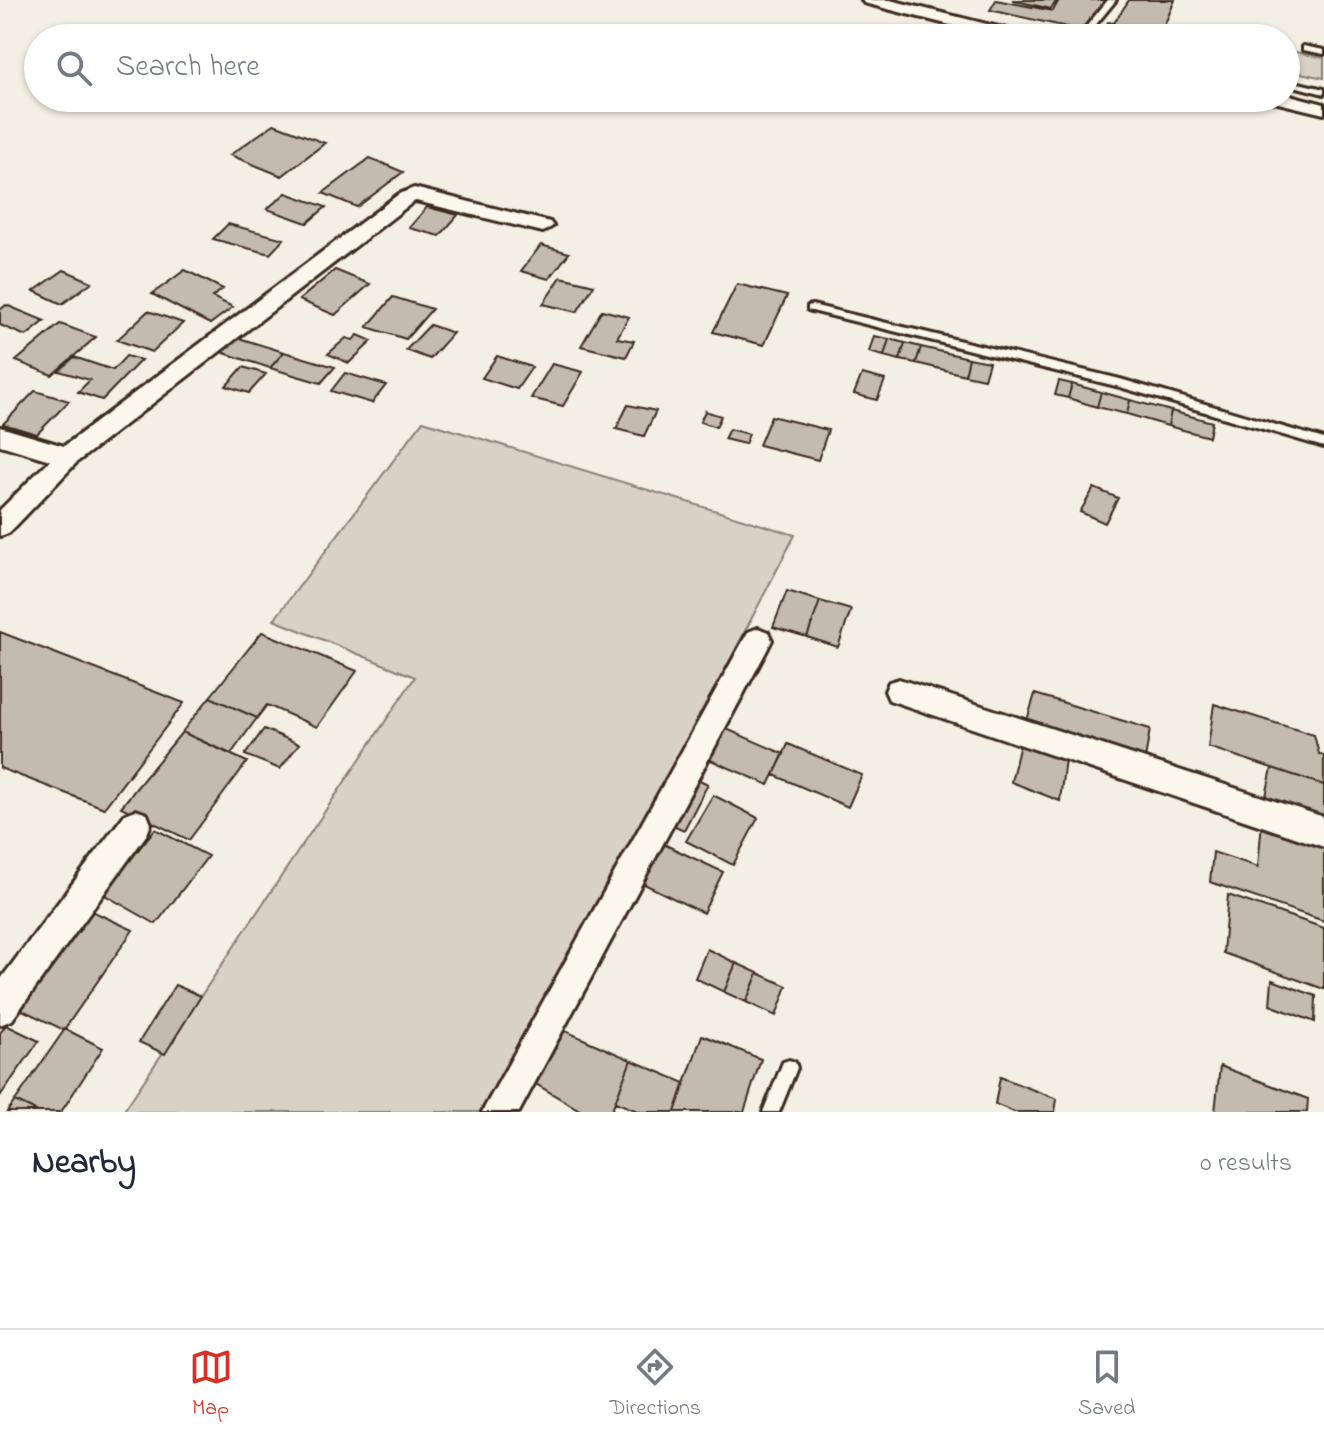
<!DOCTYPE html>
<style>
:root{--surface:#fff;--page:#f6f6f7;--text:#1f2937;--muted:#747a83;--line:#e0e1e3;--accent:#d93025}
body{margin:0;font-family:"Indie Flower",sans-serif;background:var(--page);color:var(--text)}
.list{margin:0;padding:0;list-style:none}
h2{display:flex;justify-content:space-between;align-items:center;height:104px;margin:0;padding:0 32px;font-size:34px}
h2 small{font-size:26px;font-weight:400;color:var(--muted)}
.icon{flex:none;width:44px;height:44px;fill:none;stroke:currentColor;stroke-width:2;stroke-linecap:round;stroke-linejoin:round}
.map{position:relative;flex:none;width:1324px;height:1112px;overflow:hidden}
.search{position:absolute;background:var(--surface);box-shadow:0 2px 6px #0004;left:24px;right:24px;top:24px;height:88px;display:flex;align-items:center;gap:20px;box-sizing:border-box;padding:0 28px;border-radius:44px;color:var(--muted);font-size:30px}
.sheet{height:216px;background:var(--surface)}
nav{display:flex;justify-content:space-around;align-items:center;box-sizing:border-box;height:112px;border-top:2px solid var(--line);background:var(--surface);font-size:22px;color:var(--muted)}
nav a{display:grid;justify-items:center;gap:4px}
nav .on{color:var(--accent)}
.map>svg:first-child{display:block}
.green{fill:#d8d1c6;stroke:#8a7e72;stroke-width:2}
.building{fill:#c3bbb0;stroke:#3b2a1e;stroke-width:2}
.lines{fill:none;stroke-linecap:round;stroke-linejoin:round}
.service-casing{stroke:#3b2a1e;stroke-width:6}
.minor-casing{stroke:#3b2a1e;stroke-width:6}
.service{fill:#fbf7ec;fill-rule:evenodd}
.minor{fill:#fbf7ec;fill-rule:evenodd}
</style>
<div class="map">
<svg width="1324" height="1112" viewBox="0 0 1324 1112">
<rect width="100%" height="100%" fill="#f3efe4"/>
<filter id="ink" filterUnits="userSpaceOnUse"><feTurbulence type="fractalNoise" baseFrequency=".0125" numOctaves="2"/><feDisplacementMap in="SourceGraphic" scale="16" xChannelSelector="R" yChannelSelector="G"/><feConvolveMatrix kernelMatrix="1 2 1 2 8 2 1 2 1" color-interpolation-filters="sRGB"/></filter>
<g filter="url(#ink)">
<path class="green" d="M1286,50L1324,58V78L1286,70Z
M423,421L795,535L495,1112H123L415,677L274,620Z"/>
<path class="building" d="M996,0L1053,11L1059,0H1105L1085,31L990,10Z
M1012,0H1057L1051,9Z
M1129,0H1175L1159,38L1101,35L1108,22L1114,23Z
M274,124L325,143L282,176L230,155Z
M370,158L403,172L357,207L323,193Z
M286,193L326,207L307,223L267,209Z
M427,207L458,215L440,236L409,228Z
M228,224L284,239L270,254L213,239Z
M541,245L569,253L549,279L521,271Z
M64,270L92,282L62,304L34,291Z
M185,270L223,289L212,297L233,307L210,324L152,294Z
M335,270L370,284L335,315L299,300Z
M561,277L594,285L577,312L543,304Z
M737,284L787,296L764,345L713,332Z
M393,297L432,309L406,339L367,327Z
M6,305L45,321L26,336L0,325V310Z
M602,310L629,317L617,338L634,341L626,357L581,346Z
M148,311L183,323L152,352L117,340Z
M60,324L96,337L52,375L16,361Z
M430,325L453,333L430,359L406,350Z
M229,335L284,352L270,368L215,350Z
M358,335L372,341L349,363L328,354L346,338L353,340Z
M874,336L889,339L884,356L869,352Z
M889,339L905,343L900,360L884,356Z
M905,343L921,347L916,363L900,360Z
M921,347L969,358L965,375L916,363Z
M284,352L335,367L321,383L270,368Z
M126,356L141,360L102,400L78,392L90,380L59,371L74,357L113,370Z
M497,356L532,367L517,389L482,378Z
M969,358L989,362L984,379L965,375Z
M552,364L583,372L563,406L531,398Z
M243,367L266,374L249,393L226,386Z
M345,373L386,385L372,403L331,391Z
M862,374L885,380L877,400L854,394Z
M1059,381L1072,384L1068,398L1055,395Z
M1072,384L1101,392L1097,407L1068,398Z
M35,391L69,401L37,434L3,424Z
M1101,392L1130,400L1127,414L1097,407Z
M1130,400L1171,411L1168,426L1127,414Z
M628,405L656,411L644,436L616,429Z
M705,411L721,416L716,427L700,422Z
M1171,411L1212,422L1209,437L1168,426Z
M771,416L828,430L818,460L759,445Z
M729,429L749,434L745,444L724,439Z
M1094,488L1118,498L1105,523L1080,512Z
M787,591L820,601L807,637L773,627Z
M820,601L851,610L838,647L807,637Z
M0,632L184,703L104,808L0,768Z
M262,632L357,671L317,727L267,705L257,718L210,697Z
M1035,694L1150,729L1145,760L1027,720Z
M210,697L257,718L231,754L182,732Z
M1214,704L1314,735L1319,754L1324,756V785L1208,747Z
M715,724L784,754L769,785L699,755Z
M264,729L299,744L280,769L245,755Z
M182,732L247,762L189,840L121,807Z
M788,744L862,775L848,807L774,775Z
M1020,744L1065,758L1060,801L1011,782Z
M1272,768L1324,785V820L1265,801Z
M691,776L708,784L684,830L666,822Z
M713,795L758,818L733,865L686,841Z
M1262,821L1324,841V921L1210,882L1213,852L1258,867Z
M155,829L208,856L156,924L103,894Z
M655,840L723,872L703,913L634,879Z
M1228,895L1324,928V989L1223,953Z
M83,907L133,930L64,1030L12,1005Z
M707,949L736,963L724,992L695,978Z
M736,963L758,973L746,1002L724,992Z
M758,973L787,986L776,1016L746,1002Z
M1272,980L1316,996L1315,1022L1270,1005Z
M175,985L201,996L165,1054L139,1042Z
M6,1025L39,1041L0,1096V1033Z
M65,1029L103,1048L61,1112H38L15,1101Z
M563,1030L631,1060L611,1112H583L536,1084Z
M702,1035L761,1059L744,1112H675Z
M631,1060L685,1083L675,1112H640L615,1102Z
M1220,1066L1308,1099L1307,1112H1215Z
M1000,1077L1057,1099L1055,1112H1014L995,1104Z
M15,1101L38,1112H7Z"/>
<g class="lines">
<defs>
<path id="service" d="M1108,0H1116L1093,28L1096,32L1113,38L1090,36L1085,28Z
M1303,46L1324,50V54L1303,50Z
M1286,80L1324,89V94L1286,84Z
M812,305L1120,379L1324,439V447L1120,387L808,310V306Z
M789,1060L795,1062L797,1068L779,1112H763L783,1062Z"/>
<path id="minor" d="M862,0H890L1027,34L1029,38H1001L864,3Z
M1286,94L1324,104V114L1274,102L1271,98H1286Z
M414,188L550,222L553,226L543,232L416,201L413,202L77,462L9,533L0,536V510L50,460L0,445V427L64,446L399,194Z
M758,628L768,632L772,640L768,648L519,1112H482L748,632Z
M899,679L1324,817V847L889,700L885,691L889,682Z
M136,810L147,814L151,824L147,834L12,1020L0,1025V980L125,814Z"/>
</defs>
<use href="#service" class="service-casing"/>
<use href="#minor" class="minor-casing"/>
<use href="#service" class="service"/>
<use href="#minor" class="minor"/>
</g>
</g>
</svg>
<div class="search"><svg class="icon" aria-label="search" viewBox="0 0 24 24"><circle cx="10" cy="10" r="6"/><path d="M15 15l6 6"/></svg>Search here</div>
</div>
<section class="sheet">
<h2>Nearby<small>0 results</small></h2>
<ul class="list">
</ul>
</section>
<nav>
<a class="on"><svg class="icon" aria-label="map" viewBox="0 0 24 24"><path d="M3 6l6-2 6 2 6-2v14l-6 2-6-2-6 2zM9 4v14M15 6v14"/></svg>Map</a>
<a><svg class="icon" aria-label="directions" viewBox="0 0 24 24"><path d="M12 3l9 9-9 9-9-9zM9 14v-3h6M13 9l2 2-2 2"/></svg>Directions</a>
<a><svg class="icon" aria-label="saved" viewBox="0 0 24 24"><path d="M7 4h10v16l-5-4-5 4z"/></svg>Saved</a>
</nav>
